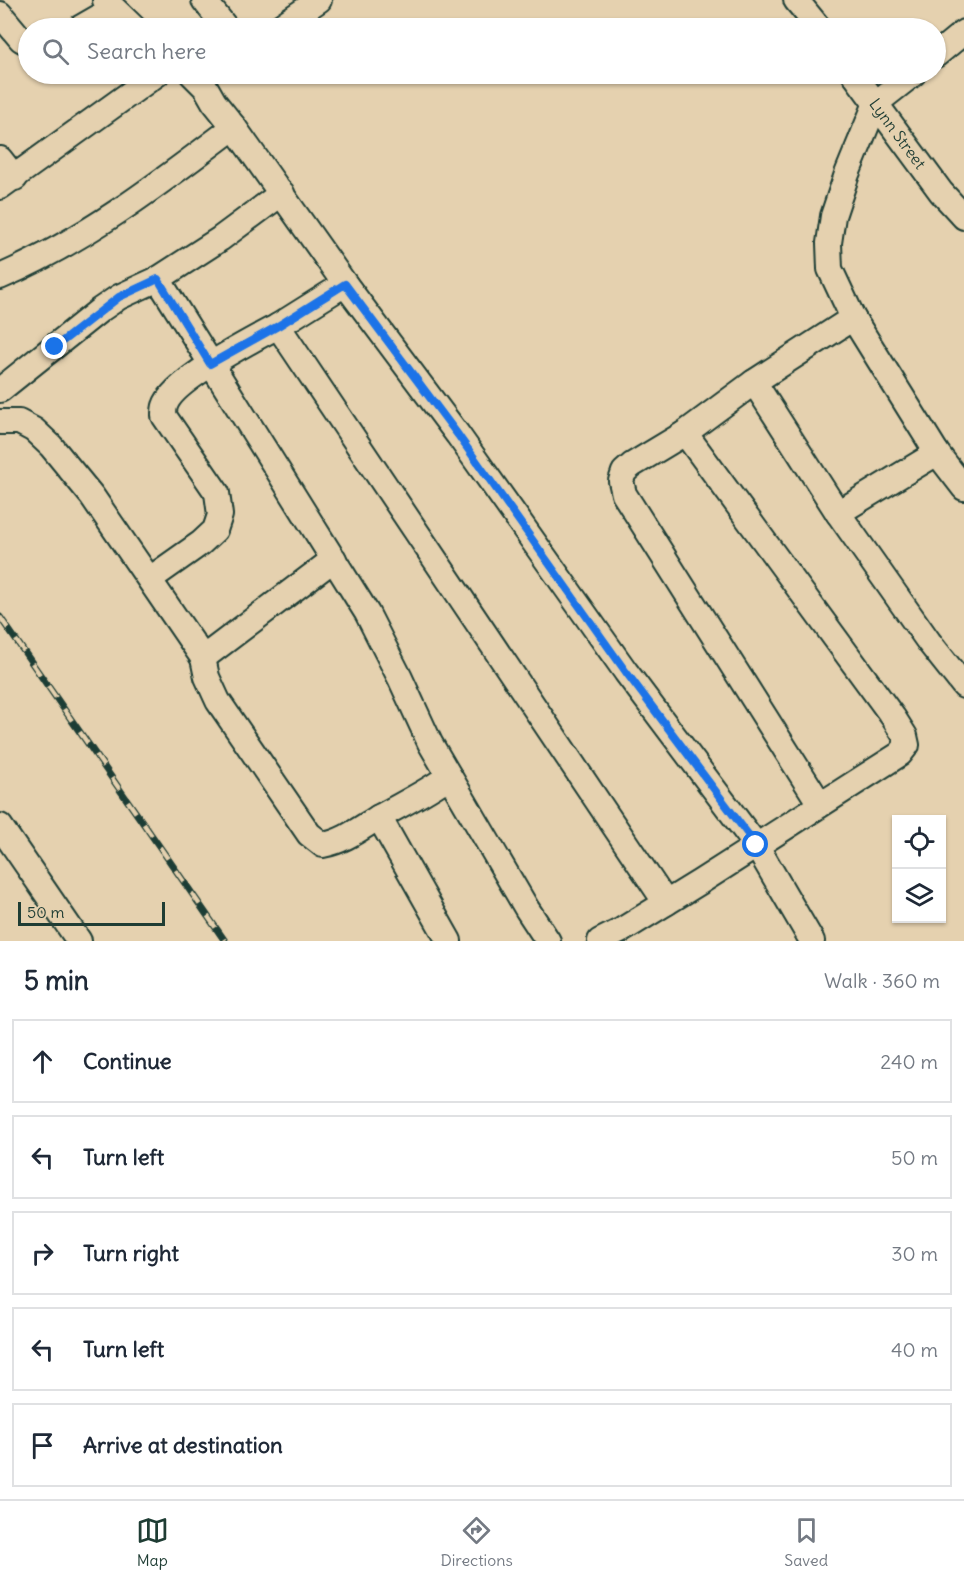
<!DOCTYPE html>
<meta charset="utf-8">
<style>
:root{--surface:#fff;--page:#f6f6f7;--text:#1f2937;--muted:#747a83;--line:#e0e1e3;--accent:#1f3d34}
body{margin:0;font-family:Delius,sans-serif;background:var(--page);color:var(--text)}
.controls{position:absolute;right:18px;bottom:18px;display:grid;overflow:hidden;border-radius:0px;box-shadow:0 2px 4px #0004}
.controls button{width:54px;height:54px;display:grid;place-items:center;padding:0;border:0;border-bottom:2px solid var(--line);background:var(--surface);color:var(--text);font:30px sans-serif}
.scale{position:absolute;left:18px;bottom:15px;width:147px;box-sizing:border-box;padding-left:6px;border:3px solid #1f3d34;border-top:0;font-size:16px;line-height:21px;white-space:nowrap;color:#1f3d34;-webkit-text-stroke:4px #e5d1af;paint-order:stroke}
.stop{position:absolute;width:18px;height:18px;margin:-14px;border:4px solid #1a73e8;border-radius:50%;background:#fff}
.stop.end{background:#1a73e8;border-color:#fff;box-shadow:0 2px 6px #0008}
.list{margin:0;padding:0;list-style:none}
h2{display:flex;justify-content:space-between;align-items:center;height:78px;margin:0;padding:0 24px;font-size:26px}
h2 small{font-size:20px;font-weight:400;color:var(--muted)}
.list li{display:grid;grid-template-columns:39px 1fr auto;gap:18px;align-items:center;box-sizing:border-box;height:84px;margin:0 12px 12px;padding:0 12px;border:2px solid var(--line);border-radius:0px}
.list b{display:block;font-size:22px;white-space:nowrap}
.list em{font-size:20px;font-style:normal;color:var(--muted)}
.icon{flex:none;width:33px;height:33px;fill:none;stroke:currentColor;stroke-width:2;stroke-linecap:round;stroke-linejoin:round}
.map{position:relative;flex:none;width:964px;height:941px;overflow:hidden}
.search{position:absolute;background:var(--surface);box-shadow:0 2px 4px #0004;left:18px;right:18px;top:18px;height:66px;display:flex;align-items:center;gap:15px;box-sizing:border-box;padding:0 21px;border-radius:33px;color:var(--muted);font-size:22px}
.sheet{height:558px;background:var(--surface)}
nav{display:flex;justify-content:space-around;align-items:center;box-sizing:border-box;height:84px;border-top:2px solid var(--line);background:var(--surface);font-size:16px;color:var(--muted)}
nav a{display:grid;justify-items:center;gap:3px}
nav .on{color:var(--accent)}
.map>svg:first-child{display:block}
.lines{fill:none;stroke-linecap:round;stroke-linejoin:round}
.minor-casing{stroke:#1f3d34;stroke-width:28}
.minor{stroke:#e5d1af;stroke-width:24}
.rail-casing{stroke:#1f3d34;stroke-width:7}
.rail{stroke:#e5d1af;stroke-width:4.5;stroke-dasharray:14;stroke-linecap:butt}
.route{stroke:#1a73e8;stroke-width:8}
.labels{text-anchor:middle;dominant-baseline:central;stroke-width:5;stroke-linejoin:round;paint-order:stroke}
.street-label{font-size:16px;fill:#1f3d34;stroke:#e5d1af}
</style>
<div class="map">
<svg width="964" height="941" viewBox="0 0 964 941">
<rect width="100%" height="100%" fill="#e5d1af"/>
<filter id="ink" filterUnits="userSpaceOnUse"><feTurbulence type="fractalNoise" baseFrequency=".0167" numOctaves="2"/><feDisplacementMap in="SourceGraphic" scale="12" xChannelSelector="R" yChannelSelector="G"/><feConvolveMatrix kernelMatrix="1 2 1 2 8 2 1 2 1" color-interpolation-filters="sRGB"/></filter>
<g filter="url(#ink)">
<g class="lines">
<defs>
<g id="minor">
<path d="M105,0L134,28"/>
<path d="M204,0L226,28"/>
<path d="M796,0L819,28"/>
<path d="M0,14L21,39L28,43"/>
<path d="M80,28L113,9"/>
<path d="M278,28L319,0"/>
<path d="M936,55L964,32"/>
<path d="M192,74L206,88L214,102L234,127L345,284L458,435L626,672L756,845L812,941"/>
<path id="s1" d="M854,74L941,192L964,217"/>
<path d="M913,74L876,103L847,174L833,216L829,243L830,269L853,318L937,453L964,488"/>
<path d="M0,159L15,178"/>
<path d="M0,187L157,74"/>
<path d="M0,277C86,240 160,183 234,127"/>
<path d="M158,279L220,239L282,193"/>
<path d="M278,326L345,284"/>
<path d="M754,382L838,513L929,642L964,686"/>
<path d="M0,390L100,310L119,297L158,279L367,613L400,678L430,743L527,909L548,941"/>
<path d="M0,422H19L34,430L51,446L92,496L203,658L334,559"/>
<path d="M838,513L937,453"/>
<path d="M150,579L201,543L215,530L220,515L217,493L164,416C164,413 164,409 165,406C172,381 254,339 278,326L666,903"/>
<path d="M203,658L207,677L218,701L309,834L323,845C345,841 362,827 381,816C404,803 427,792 449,776"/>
<path d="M820,804L624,494L621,481L624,472L632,465L685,433L754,382L853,318"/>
<path d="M379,817L449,941"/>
<path d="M0,826L79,941"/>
<path d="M600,941L622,930L700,882L900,754L907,745L905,736L893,717L685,433"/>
</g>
</defs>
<use href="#minor" class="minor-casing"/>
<use href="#minor" class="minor"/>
<defs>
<path id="rail" d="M0,617L225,941"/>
</defs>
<use href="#rail" class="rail-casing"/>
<use href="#rail" class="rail"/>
</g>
</g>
<g class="lines" filter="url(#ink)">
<path class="route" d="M55,347L119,297L158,279L210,364L278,326L345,284L458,435L626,672L756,845"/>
</g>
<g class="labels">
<g class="street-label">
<text stroke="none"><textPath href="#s1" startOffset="74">Lynn Street</textPath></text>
</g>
</g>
</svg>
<div class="controls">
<button><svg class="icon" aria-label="locate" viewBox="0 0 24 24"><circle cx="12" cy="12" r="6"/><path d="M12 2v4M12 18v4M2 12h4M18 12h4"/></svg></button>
<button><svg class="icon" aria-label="layers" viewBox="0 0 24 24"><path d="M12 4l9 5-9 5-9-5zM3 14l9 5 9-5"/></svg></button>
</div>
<div class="scale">50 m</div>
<div class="stop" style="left:756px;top:845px"></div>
<div class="stop end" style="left:55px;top:347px"></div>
<div class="search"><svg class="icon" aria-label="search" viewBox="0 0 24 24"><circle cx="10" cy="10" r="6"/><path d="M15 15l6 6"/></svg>Search here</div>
</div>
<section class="sheet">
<h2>5 min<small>Walk · 360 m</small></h2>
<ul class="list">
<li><svg class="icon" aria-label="ahead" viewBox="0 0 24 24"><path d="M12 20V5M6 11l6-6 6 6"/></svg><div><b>Continue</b></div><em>240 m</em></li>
<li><svg class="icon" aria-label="left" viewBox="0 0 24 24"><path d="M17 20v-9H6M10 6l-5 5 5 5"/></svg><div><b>Turn left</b></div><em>50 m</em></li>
<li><svg class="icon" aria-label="right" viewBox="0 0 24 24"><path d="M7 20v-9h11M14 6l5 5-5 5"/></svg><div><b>Turn right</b></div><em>30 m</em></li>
<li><svg class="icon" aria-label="left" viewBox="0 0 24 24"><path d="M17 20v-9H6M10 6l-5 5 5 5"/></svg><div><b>Turn left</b></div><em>40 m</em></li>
<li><svg class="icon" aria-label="arrive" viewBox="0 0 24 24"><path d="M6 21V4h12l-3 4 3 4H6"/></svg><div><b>Arrive at destination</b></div></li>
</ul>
</section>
<nav>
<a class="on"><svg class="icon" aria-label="map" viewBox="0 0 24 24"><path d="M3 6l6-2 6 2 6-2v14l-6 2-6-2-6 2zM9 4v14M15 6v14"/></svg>Map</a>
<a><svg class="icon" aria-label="directions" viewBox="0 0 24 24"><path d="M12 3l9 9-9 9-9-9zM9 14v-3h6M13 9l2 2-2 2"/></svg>Directions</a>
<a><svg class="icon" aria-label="saved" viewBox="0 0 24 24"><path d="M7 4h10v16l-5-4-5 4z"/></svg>Saved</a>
</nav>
